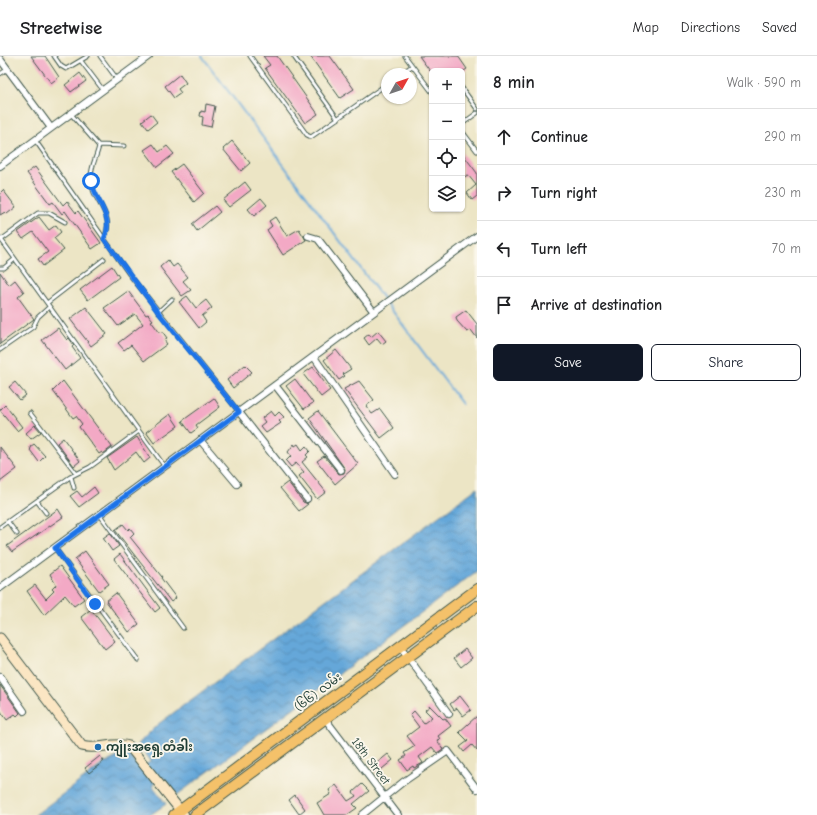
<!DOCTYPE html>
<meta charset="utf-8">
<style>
:root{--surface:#fff;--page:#f2f2f2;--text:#202124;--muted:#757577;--line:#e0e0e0;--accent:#111827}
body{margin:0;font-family:"Comic Neue","Noto Sans Myanmar",sans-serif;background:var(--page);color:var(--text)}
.controls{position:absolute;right:12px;top:12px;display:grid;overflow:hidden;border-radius:6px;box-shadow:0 1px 3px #0004}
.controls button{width:36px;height:36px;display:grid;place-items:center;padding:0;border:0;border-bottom:1px solid var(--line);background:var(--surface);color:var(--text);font:20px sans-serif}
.compass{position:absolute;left:381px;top:12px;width:36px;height:36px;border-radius:50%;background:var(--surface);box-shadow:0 1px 3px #0004;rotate:50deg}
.stop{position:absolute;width:12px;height:12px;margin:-9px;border:3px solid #1a73e8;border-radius:50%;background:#fff}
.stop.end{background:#1a73e8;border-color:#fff;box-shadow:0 1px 4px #0008}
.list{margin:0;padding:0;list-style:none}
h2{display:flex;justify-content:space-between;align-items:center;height:52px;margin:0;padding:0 16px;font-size:17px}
h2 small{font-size:13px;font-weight:400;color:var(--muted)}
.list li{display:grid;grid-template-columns:26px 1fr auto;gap:12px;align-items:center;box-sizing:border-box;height:56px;padding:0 16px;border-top:1px solid var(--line)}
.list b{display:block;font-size:15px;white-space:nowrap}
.list em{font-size:13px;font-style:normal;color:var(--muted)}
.actions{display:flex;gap:8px;padding:12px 16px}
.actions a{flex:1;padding:9px 0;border:1px solid var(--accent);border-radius:6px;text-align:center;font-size:14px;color:var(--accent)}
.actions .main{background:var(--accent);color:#fff}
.icon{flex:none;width:22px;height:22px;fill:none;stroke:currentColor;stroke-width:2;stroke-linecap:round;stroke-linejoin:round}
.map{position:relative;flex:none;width:477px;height:759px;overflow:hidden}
header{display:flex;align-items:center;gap:24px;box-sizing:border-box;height:56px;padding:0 20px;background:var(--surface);border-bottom:1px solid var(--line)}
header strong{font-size:19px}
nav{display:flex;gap:22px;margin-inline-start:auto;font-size:14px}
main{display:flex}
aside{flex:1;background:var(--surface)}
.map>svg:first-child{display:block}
.water{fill:url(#water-waves);stroke:#427286}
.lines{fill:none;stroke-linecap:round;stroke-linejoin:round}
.stream{stroke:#65a7d9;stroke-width:2}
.building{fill:#f3a9c5}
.lane-casing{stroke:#3e564a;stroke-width:5}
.street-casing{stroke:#3e564a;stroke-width:8}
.secondary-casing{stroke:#3e564a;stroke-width:11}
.primary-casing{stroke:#3e564a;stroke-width:12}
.lane{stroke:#fff;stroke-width:3}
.street{stroke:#fff;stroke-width:6}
.secondary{stroke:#fbe6c3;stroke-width:9}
.primary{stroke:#f4c16a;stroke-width:10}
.route{stroke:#1a73e8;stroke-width:5}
.poi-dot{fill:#1f6fb2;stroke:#fbf7ec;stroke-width:1.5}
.labels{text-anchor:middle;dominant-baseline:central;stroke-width:3.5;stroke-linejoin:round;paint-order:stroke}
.street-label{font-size:12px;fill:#1f3d34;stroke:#fbf7ec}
.poi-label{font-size:12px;font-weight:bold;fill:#1f3d34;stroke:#fbf7ec;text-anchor:start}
</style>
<header>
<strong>Streetwise</strong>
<nav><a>Map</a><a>Directions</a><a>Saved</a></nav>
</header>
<main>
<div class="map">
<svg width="477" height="759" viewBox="0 0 477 759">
<defs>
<pattern id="water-waves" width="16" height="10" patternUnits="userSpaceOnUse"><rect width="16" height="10" fill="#65a7d9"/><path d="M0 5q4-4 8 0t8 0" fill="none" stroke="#5389b1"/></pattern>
</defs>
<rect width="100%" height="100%" fill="#fbf7ec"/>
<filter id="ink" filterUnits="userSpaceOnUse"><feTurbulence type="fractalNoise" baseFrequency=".025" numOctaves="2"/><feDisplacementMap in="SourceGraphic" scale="8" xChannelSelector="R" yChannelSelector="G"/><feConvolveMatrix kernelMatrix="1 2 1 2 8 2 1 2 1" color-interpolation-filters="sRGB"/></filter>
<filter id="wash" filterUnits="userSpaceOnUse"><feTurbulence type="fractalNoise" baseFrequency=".012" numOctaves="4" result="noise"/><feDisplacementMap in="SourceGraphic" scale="16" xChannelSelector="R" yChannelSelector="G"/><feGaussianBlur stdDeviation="0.9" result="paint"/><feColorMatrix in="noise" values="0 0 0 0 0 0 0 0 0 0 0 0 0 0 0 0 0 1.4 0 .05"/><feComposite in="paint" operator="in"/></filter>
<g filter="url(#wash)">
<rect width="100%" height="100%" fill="#ece5c5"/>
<path class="water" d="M477,432V515L177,739L163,721L152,729L166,748L150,759H35L103,708L127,696L140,713L151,705L138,688L157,669Z"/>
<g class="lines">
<path class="stream" d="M202,0L462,348"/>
</g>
<g id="blocks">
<path class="building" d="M31,0H45L59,21L51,27Z
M263,0H277L318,58L305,67L265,12L270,9Z
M310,0H330L354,33L340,42Z
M419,0H458L467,13L464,15H430Z
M80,17L86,25L71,36L65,29Z
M180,18L186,27L178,33L181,37L174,42L165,30Z
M206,48L215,50L211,71L202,69L203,61L200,60L201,55L205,56Z
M151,58L157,66L148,73L142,65Z
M232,85L250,107L241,115L223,93Z
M153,88L159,96L167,90L174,98L157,111L144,94Z
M462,97L477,117V140L472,144L467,137L476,129L468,119L464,121L462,118Z
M182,108L204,137L194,146L171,116Z
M35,111L63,149L67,145L76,157L78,155L101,187L92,193L65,155L62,158L53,146L50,148L27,117Z
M245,126L251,134L229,151L223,144Z
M3,134L16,151L7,158L5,156L0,159V137Z
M261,142L267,149L254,160L248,153Z
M215,150L220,156L197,175L192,168Z
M39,161L49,174L56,169L61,176L54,182L64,194L43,210L38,203L48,196L33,176L23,183L18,176Z
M275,161L287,180L299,173L306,184L283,199L267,174L272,170L269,165Z
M168,204L173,211L177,208L188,221L183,225L191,234L182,240L160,211Z
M112,210L119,221L88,244L80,234Z
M0,216L9,229L15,224L24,236L18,241L34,263L0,288Z
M128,235L146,259L148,258L153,264L151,265L160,277L162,275L167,282L164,284L167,288L144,305L131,289L124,294L118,287L143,268L135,258L118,270L104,252Z
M187,240L196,252L206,244L212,252L202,260L206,266L199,272L179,246Z
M86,251L107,278L91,290L70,263Z
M466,254L477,268V282L471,274L467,276L457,265L456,261Z
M58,272L67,284L69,282L74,289L72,291L80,302L65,314L42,284Z
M378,275L386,285L382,288L377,282L369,289L364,282L369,278L371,281Z
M336,294L351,313L343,318L345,320L339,324L324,304Z
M245,309L252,316L233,332L227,324Z
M313,311L330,334L321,341L303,318Z
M295,323L313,347L304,353L286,330Z
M63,325L112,391L103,398L102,396L99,398L79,371L82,368L76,360L73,362L53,335Z
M359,325L374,344L366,350L372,358L380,353L394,372L381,382L344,333Z
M15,326L26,339L20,344L9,331Z
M214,342L220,351L196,369L198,372L191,377L182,365Z
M5,349L22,371L17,375L0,354Z
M271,355L275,360L279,356L284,361L279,365L281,367L266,377L260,370L265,366L262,362Z
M318,355L358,408L335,428L317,405L324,400L339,418L344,417L345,413L309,362Z
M170,358L178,370L154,387L146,376Z
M35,369L41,376L31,383L26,377Z
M137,381L150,402L144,407L136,396L114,414L107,402Z
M63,382L80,405L74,410L57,387Z
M34,388L45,400L39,406L30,394L31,393L30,391Z
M294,388L295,390L298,388L302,394L306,390L310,395L306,399L308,401L302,406L326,436L317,443L299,420L304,416L296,407L291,411L286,405L291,400L288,396Z
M0,391L17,413L0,426Z
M288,426L303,446L308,448L299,455L280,432Z
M94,431L98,437L79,451L70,440L77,435L82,441Z
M58,453L63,461L12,496L7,490Z
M123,468L128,474L130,472L134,477L130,481L162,521L161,522L176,542L171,546L115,474Z
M110,477L119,490L112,495L103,482Z
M85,495L109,528L99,535L75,503Z
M120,498L160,552L155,556L114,503Z
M60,510L84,543L74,550L65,539L44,559L27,535L35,529L46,543L54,535L52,533L56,529L50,518Z
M116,537L139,568L129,576L106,545Z
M91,553L115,585L105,593L81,561Z
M465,593L472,602L461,611L454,602Z
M0,629L20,657L17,660L15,658L7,664L0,654Z
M460,640L471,654L463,660L457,652L454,654L450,648Z
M430,650L443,663L445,662L451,670L438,680L440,683L437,684L443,693L437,697L432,691L419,701L423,707L414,712L413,710L407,714L400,704L406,700L404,697L415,690L407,680L419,671L410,659L414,655L424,667L432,661L425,654Z
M477,660V695L472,689L464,696L460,691L468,685L459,676Z
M388,698L393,704L377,717L372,711Z
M100,700L104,705L89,717L85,712Z
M362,728L369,735L353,748L357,752L347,759H324L317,747L331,738L329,734L336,729L348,745L356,740L353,736Z
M295,739L305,753L299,758L289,744Z"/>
</g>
</g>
<g filter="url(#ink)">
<use href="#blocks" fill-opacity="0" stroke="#3e564a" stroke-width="1"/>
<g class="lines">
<defs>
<path id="lane" d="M54,0L61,10L66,13L88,0
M100,0L117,23
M250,0L307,79L311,81L387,28
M405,0L432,36
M294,1L338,63
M81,5L103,34
M0,18L8,13
M400,18L412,10
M462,32L477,53
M71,58L98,89L124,90
M462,68L477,57
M462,75L477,95
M35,84L129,218L239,356
M99,90C97,100 90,112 91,123C91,146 117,157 104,183
M0,182L165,411
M1,184L38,157H49L65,166
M0,212H4L15,203
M47,247L104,203
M158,256L172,243
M0,294L33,271L38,261L49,251
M30,357L76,417
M71,421L74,432
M37,445L46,457
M100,459L183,572
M8,466L17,478
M0,471L70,421L90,411L139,375
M55,492L138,604"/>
<path id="street" d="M0,3L51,72
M0,110L149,0
M308,180L318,183L374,256
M314,301L395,418
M275,329L341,414
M239,356L307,443
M200,384L237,428
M0,532L477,180
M400,590L449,658
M0,621L24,655
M326,664L398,759
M362,759L403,726L448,695L477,733"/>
<path id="secondary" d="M0,582L82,690C97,695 114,685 129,690L184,759"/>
<path id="primary" d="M174,759L477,533
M195,759L477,550"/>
</defs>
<use href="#lane" class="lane-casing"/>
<use href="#street" class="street-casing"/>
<use href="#secondary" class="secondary-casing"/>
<use href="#primary" class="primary-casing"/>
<use href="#lane" class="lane"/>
<use href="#street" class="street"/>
<use href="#secondary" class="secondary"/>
<use href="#primary" class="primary"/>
</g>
</g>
<g class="lines" filter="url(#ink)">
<path class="route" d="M91,125C96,146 115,162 104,183L158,256L239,356L55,492L95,548"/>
</g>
<circle class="poi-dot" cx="98" cy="691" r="4"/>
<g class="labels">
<g class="street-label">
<text transform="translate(318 636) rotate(-37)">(၆၆) လမ်း</text>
<text transform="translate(371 705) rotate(53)">18th Street</text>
</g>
<g class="poi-label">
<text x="106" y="691">ကျုံးအရှေ့တံခါး</text>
</g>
</g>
</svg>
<div class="controls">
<button>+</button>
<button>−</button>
<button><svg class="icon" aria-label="locate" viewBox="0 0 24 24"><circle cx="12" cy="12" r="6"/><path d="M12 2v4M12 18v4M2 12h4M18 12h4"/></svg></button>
<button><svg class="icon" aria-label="layers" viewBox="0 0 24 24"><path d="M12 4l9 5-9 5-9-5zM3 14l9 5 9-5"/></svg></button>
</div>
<svg class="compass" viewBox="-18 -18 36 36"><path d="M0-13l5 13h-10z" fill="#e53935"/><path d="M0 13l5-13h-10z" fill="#757577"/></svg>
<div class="stop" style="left:91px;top:125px"></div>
<div class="stop end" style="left:95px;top:548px"></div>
</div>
<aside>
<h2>8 min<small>Walk · 590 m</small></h2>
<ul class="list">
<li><svg class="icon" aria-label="ahead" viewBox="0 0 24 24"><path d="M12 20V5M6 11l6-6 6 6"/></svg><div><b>Continue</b></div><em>290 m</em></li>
<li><svg class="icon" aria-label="right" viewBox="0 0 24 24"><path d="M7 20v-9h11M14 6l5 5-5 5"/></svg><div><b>Turn right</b></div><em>230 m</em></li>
<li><svg class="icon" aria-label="left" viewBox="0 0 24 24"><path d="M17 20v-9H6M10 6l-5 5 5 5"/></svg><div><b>Turn left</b></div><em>70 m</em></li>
<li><svg class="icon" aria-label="arrive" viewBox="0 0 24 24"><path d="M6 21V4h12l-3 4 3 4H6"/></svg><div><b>Arrive at destination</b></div></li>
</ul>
<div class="actions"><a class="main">Save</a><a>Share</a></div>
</aside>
</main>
